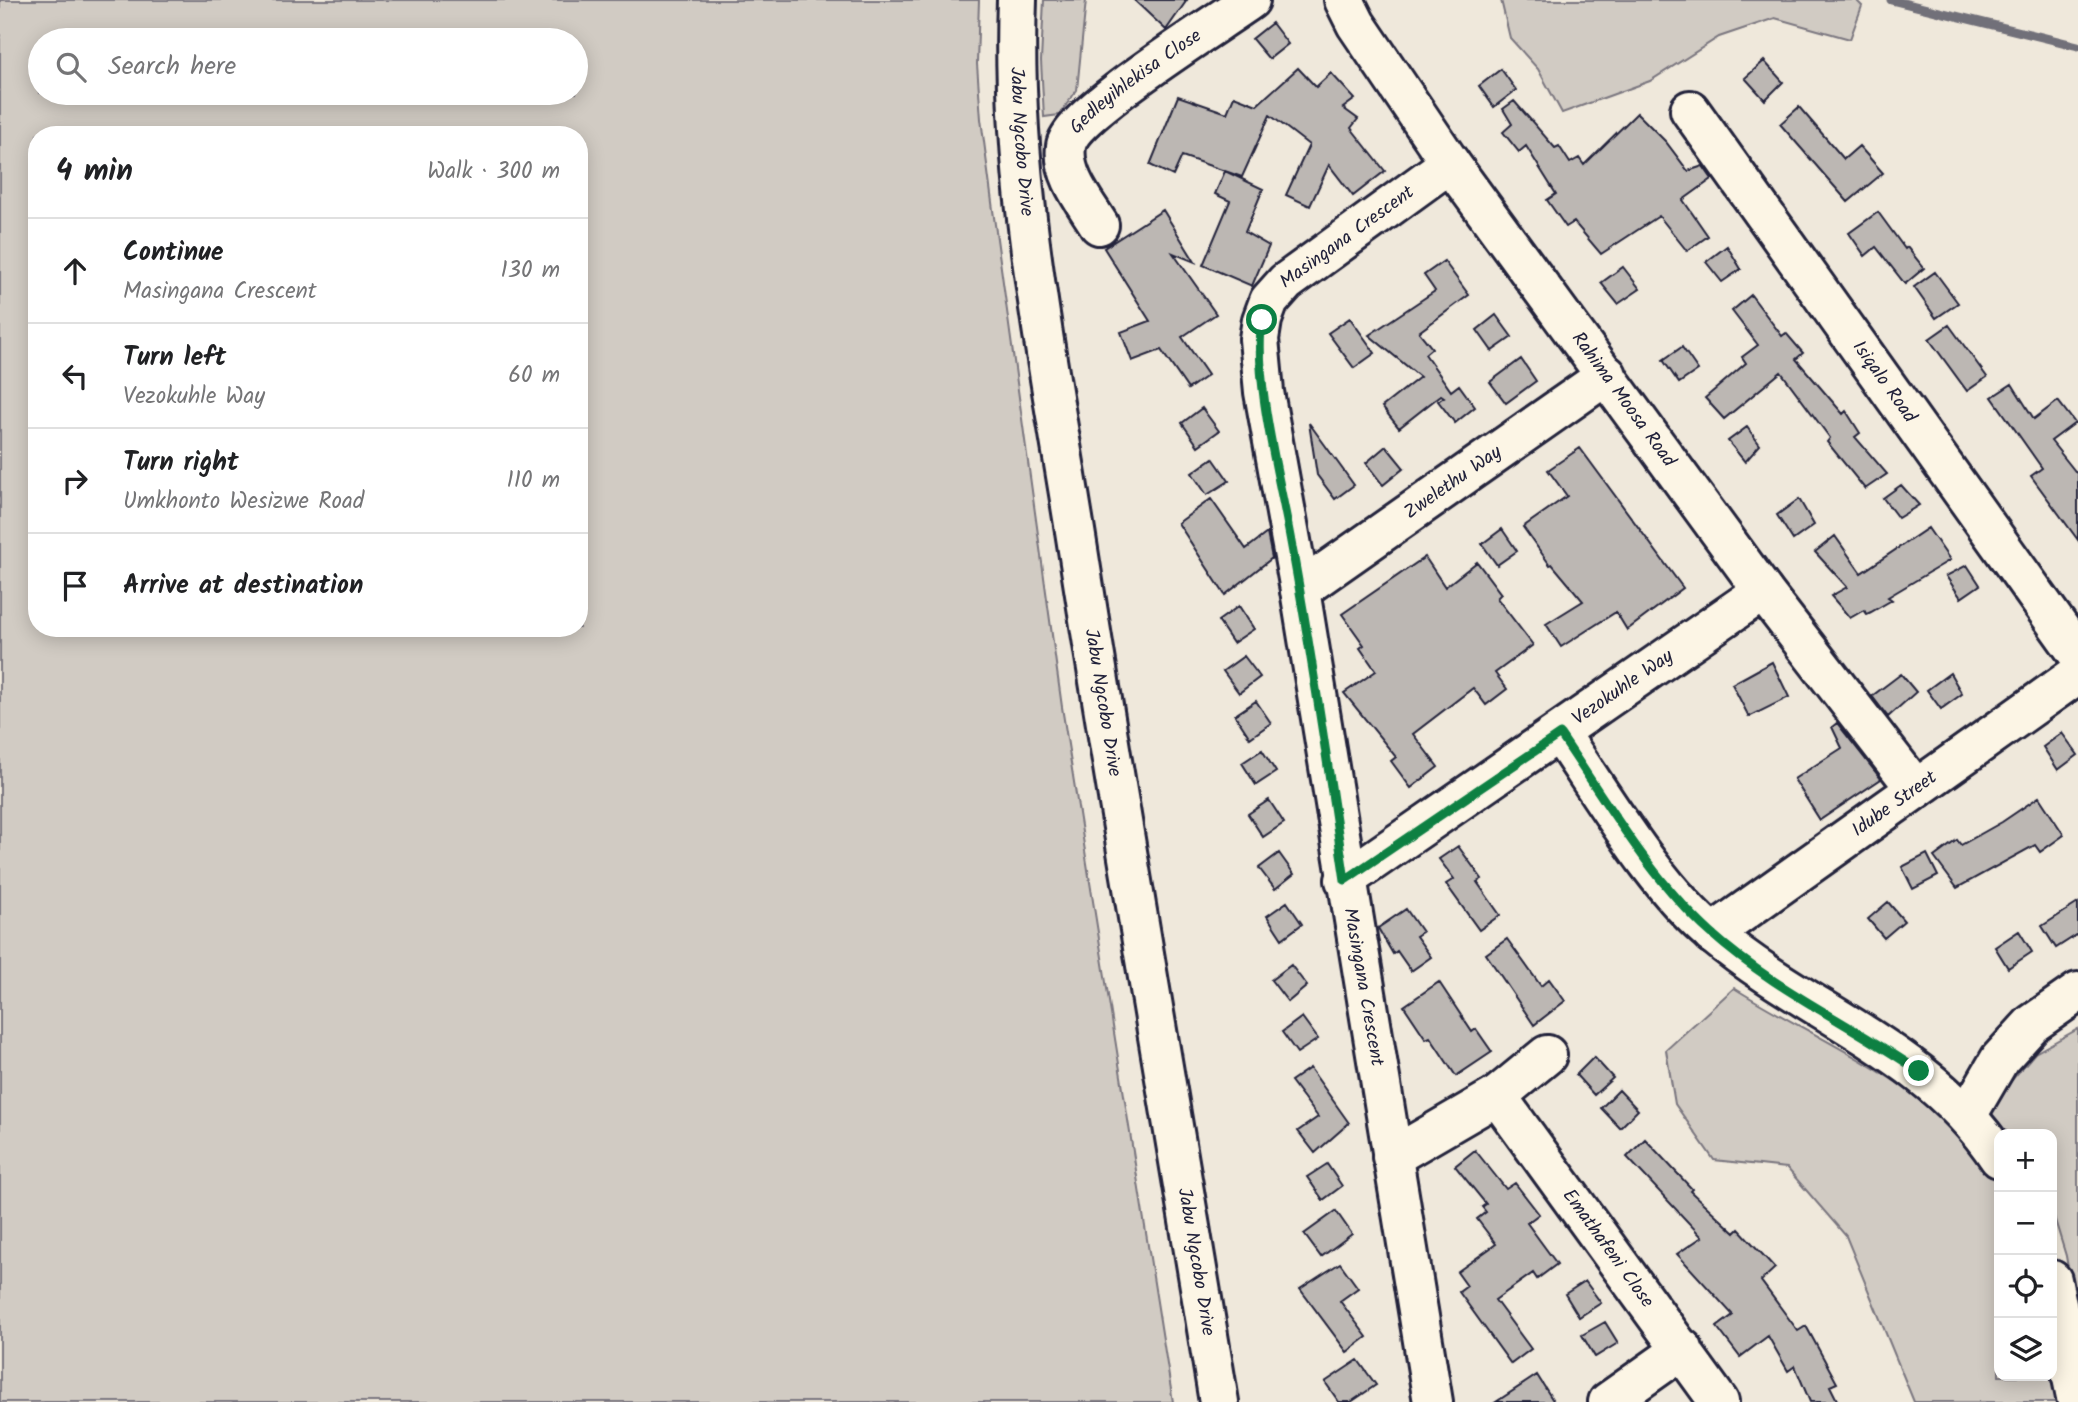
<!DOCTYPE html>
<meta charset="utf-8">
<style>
:root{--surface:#fff;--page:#f6f6f6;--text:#202124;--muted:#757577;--line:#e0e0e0}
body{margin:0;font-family:Kalam,sans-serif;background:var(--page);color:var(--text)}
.controls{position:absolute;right:21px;bottom:21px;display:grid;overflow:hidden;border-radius:14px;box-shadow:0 4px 18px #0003}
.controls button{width:63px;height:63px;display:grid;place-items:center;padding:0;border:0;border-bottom:2px solid var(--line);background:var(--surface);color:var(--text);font:35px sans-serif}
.stop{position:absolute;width:21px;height:21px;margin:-16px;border:5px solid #0b8043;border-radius:50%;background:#fff}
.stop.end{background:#0b8043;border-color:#fff;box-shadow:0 2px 7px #0008}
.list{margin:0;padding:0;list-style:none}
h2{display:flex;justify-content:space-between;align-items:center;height:91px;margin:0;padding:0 28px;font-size:30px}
h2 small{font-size:23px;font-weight:400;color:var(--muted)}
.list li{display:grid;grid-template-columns:46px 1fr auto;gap:21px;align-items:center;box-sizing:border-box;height:105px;padding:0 28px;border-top:2px solid var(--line)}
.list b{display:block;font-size:26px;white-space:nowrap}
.list p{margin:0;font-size:23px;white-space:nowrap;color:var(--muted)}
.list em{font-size:23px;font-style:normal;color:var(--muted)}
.icon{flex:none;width:38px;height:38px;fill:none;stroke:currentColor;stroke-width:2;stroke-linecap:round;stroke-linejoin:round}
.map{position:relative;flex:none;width:2078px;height:1402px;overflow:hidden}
.search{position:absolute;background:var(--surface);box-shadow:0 4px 18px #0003;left:28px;top:28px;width:560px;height:77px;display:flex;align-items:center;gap:18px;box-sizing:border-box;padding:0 24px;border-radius:38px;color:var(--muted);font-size:26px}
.panel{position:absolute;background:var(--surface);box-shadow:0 4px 18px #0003;left:28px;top:126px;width:560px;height:511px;border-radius:28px}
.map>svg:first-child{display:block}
.green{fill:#d1cbc3;stroke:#7a767f;stroke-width:2;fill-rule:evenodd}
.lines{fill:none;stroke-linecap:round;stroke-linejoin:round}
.stream{stroke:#716f79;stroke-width:9}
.building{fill:#bcb7b3;stroke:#22223b;stroke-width:2}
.minor-casing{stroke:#22223b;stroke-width:44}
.major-casing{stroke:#22223b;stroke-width:44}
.minor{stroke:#fcf5e5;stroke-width:38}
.major{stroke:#fcf5e5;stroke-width:38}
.route{stroke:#0b8043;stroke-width:9}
.labels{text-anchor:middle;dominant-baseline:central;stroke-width:6;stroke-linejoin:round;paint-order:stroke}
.street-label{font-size:19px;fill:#22223b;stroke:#fcf5e5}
</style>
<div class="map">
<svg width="2078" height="1402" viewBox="0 0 2078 1402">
<rect width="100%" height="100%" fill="#efe8db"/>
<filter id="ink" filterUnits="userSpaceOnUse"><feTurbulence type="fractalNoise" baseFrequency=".0143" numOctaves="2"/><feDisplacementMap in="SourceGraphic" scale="14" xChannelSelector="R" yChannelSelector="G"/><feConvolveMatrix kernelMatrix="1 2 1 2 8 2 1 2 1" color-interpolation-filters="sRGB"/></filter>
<g filter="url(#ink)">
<path class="green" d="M0,0H979L977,64L981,119L993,210L1062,707L1173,1402H0ZM576,40V93H40V40ZM37,135H579V628H37Z
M1044,0H1086L1077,90L1059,115L1044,117L1041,61Z
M1501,0H1856L1862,6L1850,39L1775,18L1719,37L1650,81L1562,113L1538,69L1510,38Z
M1734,988C1816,1040 1947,1093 1999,1178V1376H2052V1371L2060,1402H1914L1846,1236L1787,1168L1714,1160L1675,1104L1666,1050Z
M2078,1029V1327L2066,1256L2052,1210V1134H2008L1986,1110L2035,1053Z"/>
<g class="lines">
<path class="stream" d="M1891,0L2078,46"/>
</g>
<path class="building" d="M1134,0H1187L1166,30Z
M1272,23L1288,44L1269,59L1252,39Z
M1764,61L1783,82L1765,100L1745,78Z
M1298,68L1316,87L1331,73L1355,99L1343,108L1358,119L1351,128L1385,171L1353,196L1329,165L1310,206L1286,195L1309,145L1270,115L1242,177L1182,156L1173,176L1150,165L1178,96L1227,113L1234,96L1257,105Z
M1501,69L1516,90L1494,107L1479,86Z
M1514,101L1555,148L1559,146L1570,163L1579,158L1584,165L1637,113L1666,142L1688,171L1703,166L1712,179L1683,200L1708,236L1687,251L1659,216L1601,254L1574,222L1566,227L1547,200L1556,194L1526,146L1519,152L1503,132L1512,124L1503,109Z
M1799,107L1844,159L1859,146L1883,173L1848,202L1780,124Z
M1225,171L1263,189L1245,232L1269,246L1252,286L1203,265L1230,201L1215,194Z
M1163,210L1195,262L1173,253L1216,314L1182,337L1208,375L1188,389L1161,350L1132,361L1121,332L1150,321L1104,248Z
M1878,212L1905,249L1907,247L1924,268L1905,284L1876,247L1865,256L1849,233Z
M1727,246L1741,269L1722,282L1706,262Z
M1444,261L1469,295L1419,332L1432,348L1425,354L1451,391L1459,385L1475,407L1455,423L1438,401L1444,397L1441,395L1399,428L1382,407L1420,377L1369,335L1435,291L1424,275Z
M1623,267L1640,289L1618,304L1601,283Z
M1935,272L1958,303L1936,318L1914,287Z
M1751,295L1782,336L1786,333L1803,353L1796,359L1843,414L1846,411L1860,433L1855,437L1887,474L1865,489L1827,442L1830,438L1781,372L1724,419L1705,398L1746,363L1742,357L1758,345L1732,311Z
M1496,315L1512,337L1492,351L1477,330Z
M1350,318L1375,353L1354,368L1328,333Z
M1949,325L1987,377L1967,391L1929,339Z
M1682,347L1698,370L1679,383L1663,360Z
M1521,359L1536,381L1506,403L1490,382Z
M2012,384L2034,419L2058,401L2075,423L2051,441L2078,475V540L2031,476L2042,468L1992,397Z
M1202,408L1219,431L1198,446L1182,423Z
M1309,423L1354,485L1335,499L1317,475Z
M1747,427L1760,445L1745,462L1728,441Z
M1386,446L1404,468L1383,485L1366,463Z
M1580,448L1683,588L1627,630L1616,612L1561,647L1546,624L1583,601L1552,564L1550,565L1523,527L1567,496L1548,470Z
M1213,458L1229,481L1207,495L1192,473Z
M1901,485L1919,505L1898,518L1883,498Z
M1211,499L1246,549L1267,533L1272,558L1225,595L1178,523Z
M1799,499L1814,525L1793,540L1777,515Z
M1928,528L1950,560L1888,597L1892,600L1871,612L1867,614L1864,610L1850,618L1831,596L1847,587L1815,552L1835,536L1861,573Z
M1502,529L1517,551L1497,565L1482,544Z
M1425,557L1445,587L1477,562L1501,594L1497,598L1533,645L1495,673L1507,689L1486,705L1473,688L1413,734L1438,767L1411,788L1391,761L1396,757L1344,693L1376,671L1360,648L1364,645L1342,614Z
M1967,565L1980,585L1961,598L1946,576Z
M1239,606L1254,629L1233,643L1218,621Z
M1244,656L1260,677L1239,693L1223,671Z
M1772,662L1789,697L1749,717L1732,684Z
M1950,673L1962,694L1941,709L1927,690Z
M1901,674L1916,692L1888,717L1872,696Z
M1256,701L1271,723L1250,738L1235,715Z
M1837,723L1881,779L1820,820L1794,779L1842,748L1832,727Z
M2062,733L2078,755L2058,770L2043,747Z
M1262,750L1276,772L1256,785L1242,763Z
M2039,797L2064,835L2040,852L2035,845L1957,888L1934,857L1957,840L1961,845L2002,822Z
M1269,800L1284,823L1263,837L1248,814Z
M1458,846L1482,879L1477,882L1500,915L1479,930L1446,884L1454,879L1439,859Z
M1279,853L1294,874L1275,889L1259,868Z
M1927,854L1938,876L1913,889L1902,867Z
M1287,902L1302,924L1282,939L1267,916Z
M1888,902L1904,921L1884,938L1868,919Z
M2078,903V934L2056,948L2042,926Z
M1406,909L1422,932L1416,936L1431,957L1411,971L1397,951L1393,954L1378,928Z
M2019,931L2032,952L2008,968L1995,947Z
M1507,939L1541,986L1549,979L1565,1001L1534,1025L1486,954Z
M1291,965L1307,986L1288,1002L1271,980Z
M1439,982L1472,1032L1476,1029L1492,1052L1456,1076L1430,1037L1426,1039L1404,1006Z
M1302,1017L1318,1039L1297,1053L1282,1032Z
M1594,1057L1613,1078L1594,1095L1576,1075Z
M1310,1068L1349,1123L1315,1153L1298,1131L1318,1117L1291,1081Z
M1619,1090L1638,1110L1620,1128L1601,1108Z
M1645,1139L1692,1189L1690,1191L1735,1233L1739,1229L1775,1268L1761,1281L1798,1331L1806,1326L1837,1383L1830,1386L1838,1402H1810L1795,1366L1788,1371L1768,1336L1740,1357L1717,1327L1733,1315L1677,1254L1702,1237L1627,1157Z
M1475,1150L1506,1189L1515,1183L1539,1214L1527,1223L1557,1264L1537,1279L1533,1273L1495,1300L1531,1349L1511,1364L1459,1292L1467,1286L1457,1272L1496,1244L1477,1219L1486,1212L1482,1207L1486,1204L1455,1166Z
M1327,1164L1342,1186L1323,1200L1307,1177Z
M1336,1211L1352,1234L1321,1257L1304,1234Z
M1340,1263L1358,1288L1340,1301L1367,1337L1347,1352L1300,1289Z
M1585,1281L1601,1303L1579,1317L1565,1294Z
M1605,1322L1618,1343L1595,1357L1582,1335Z
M1358,1360L1376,1385L1351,1402H1339L1325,1382Z
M1537,1375L1554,1402H1496Z"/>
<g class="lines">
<defs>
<g id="minor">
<path id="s1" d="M1344,0L1356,24L1450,163L1763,591L1916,789"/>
<path id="s2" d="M1690,110L2078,654"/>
<path id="s3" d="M1099,225C1085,202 1062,175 1066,146C1070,114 1217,24 1250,0"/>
<path id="s4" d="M1300,590L1607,375"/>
<path d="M1560,734C1603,796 1656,888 1714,935C1810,1015 1928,1050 1999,1158"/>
<path id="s5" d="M1345,880L1763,591"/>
<path id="s6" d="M1712,934L2078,674"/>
<path d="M1497,1096L1547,1055"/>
<path d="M1968,1114L2000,1059L2032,1024L2078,992"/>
<path id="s7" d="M1392,1157L1497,1096L1719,1402"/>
<path d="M2052,1280L2077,1402"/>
<path id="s8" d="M1433,1402L1300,590L1264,392L1259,339L1262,320L1269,301L1286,282L1450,163"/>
<path d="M1608,1402L1683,1349"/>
</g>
<g id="major">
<path id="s9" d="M1017,0C1010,181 1048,359 1076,537C1121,826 1172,1114 1219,1402"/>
</g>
</defs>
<use href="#minor" class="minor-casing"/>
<use href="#major" class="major-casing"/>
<use href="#minor" class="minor"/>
<use href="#major" class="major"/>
</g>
</g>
<g class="lines" filter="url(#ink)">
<path class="route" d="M1262,320C1253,380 1280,479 1291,542C1312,654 1328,767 1345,880L1560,734C1606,801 1650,878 1711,933C1773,989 1851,1024 1919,1071"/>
</g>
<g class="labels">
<g class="street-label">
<text stroke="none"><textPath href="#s3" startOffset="184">Gedleyihlekisa Close</textPath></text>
<text stroke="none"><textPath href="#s9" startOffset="142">Jabu Ngcobo Drive</textPath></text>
<text stroke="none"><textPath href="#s8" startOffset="1218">Masingana Crescent</textPath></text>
<text stroke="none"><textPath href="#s2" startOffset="334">Isiqalo Road</textPath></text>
<text stroke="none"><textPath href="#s1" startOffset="488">Rahima Moosa Road</textPath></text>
<text stroke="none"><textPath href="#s4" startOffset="187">Zwelethu Way</textPath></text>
<text stroke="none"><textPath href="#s5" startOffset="338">Vezokuhle Way</textPath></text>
<text stroke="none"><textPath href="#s9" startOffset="709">Jabu Ngcobo Drive</textPath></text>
<text stroke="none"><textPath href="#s6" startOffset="224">Idube Street</textPath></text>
<text transform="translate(1363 987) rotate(80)">Masingana Crescent</text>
<text stroke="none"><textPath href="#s7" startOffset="310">Emathafeni Close</textPath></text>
<text stroke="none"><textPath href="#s9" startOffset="1276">Jabu Ngcobo Drive</textPath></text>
</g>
</g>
</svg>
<div class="controls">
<button>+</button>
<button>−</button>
<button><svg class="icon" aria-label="locate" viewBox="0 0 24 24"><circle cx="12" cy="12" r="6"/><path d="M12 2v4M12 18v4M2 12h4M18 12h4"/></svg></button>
<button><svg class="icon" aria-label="layers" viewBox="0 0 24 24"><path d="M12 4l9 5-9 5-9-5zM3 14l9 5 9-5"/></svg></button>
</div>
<div class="stop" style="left:1262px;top:320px"></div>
<div class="stop end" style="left:1919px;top:1071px"></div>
<div class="search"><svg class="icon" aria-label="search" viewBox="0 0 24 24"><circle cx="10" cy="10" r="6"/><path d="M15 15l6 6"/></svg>Search here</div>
<section class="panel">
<h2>4 min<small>Walk · 300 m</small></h2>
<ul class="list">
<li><svg class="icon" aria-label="ahead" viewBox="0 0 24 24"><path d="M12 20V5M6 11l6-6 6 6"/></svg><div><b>Continue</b><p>Masingana Crescent</p></div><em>130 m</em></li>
<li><svg class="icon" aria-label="left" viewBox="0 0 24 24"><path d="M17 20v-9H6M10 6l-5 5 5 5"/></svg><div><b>Turn left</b><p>Vezokuhle Way</p></div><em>60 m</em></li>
<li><svg class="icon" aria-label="right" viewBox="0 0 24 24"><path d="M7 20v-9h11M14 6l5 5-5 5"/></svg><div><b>Turn right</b><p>Umkhonto Wesizwe Road</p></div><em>110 m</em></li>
<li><svg class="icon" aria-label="arrive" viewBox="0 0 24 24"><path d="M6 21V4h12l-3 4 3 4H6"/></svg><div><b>Arrive at destination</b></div></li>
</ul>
</section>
</div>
